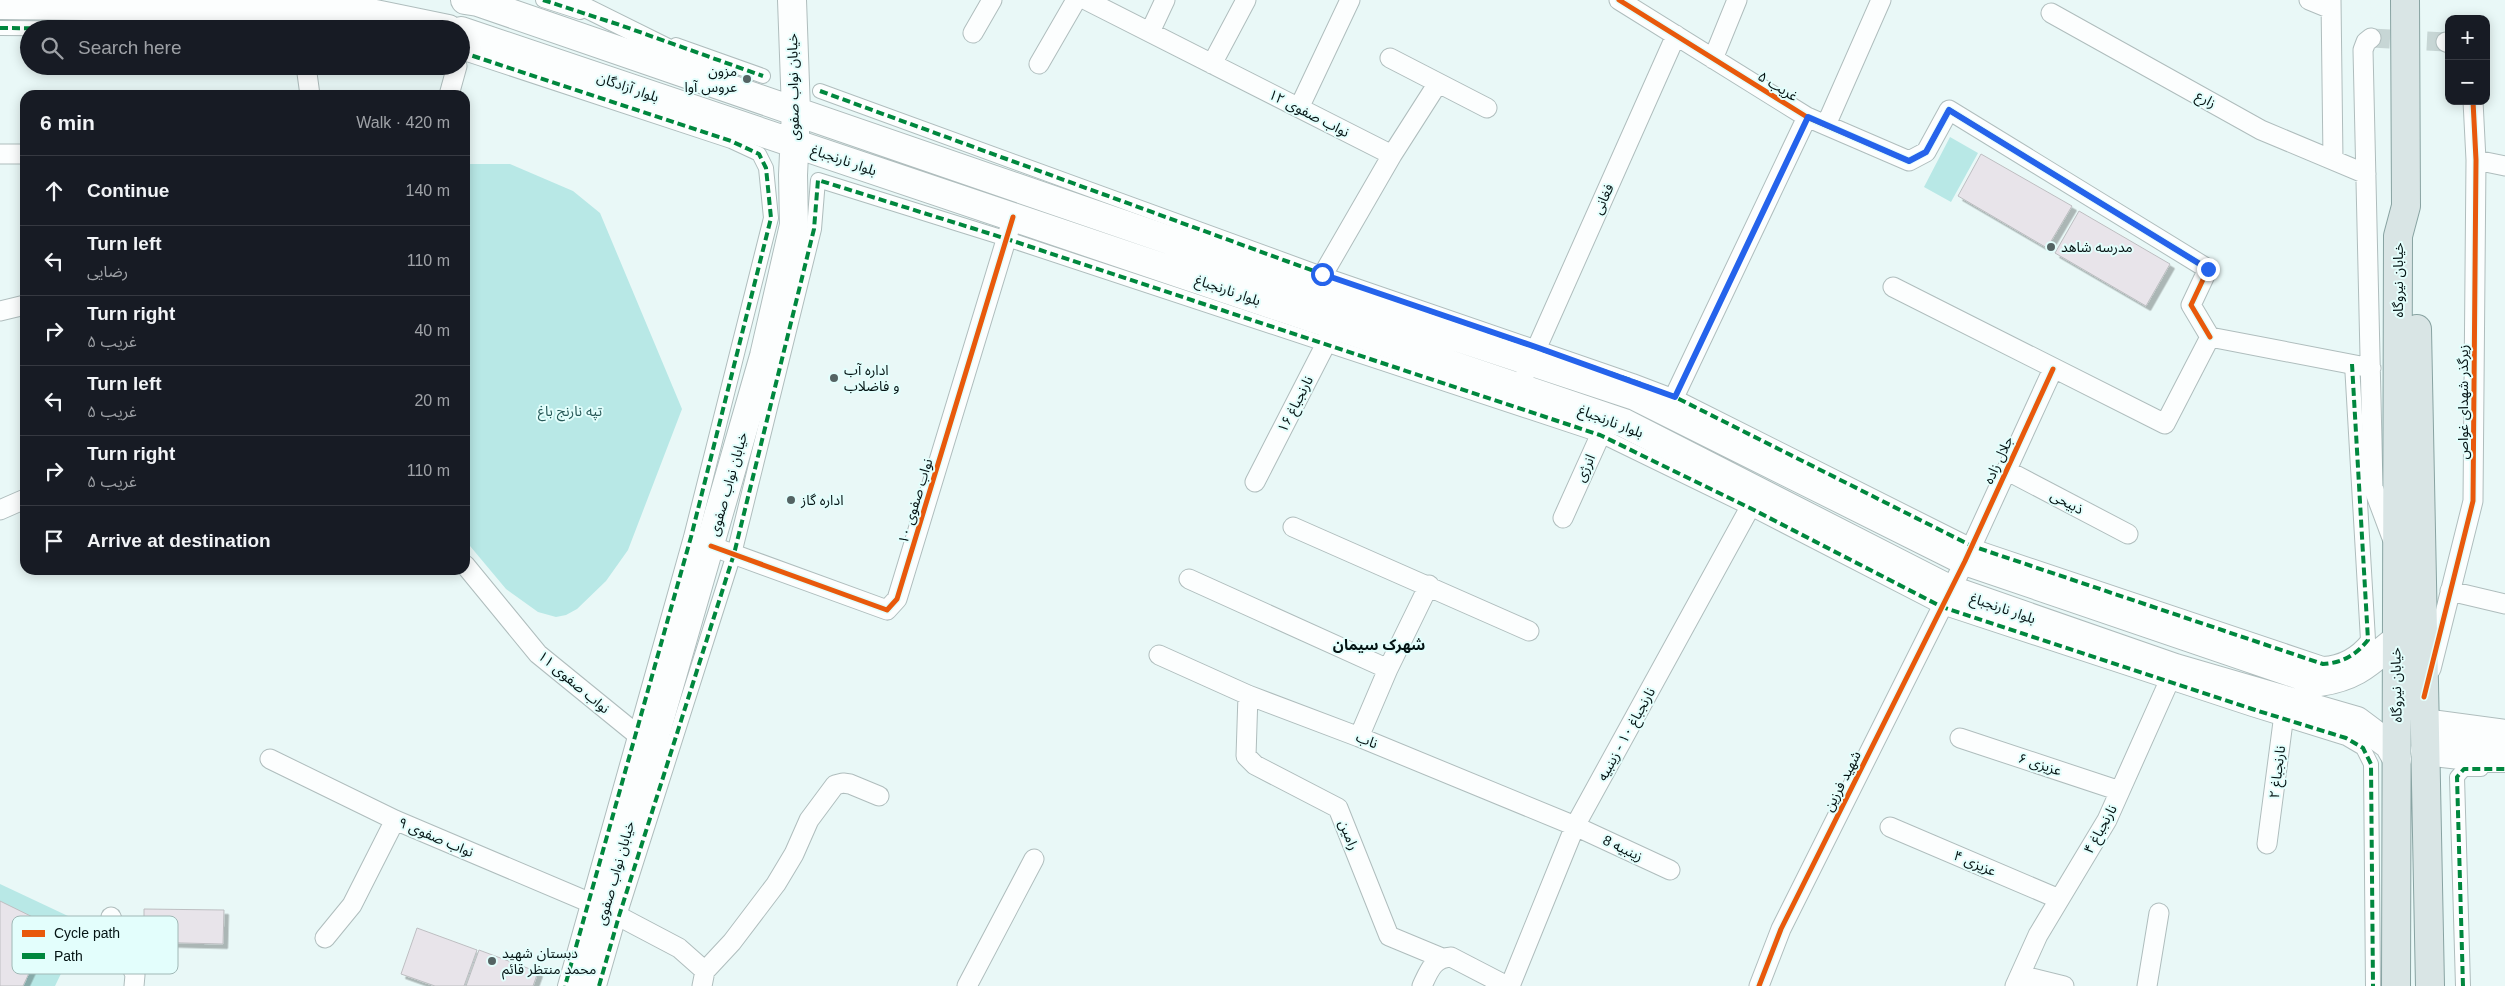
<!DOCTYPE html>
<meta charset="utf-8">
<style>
:root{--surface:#171b24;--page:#20242c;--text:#f1f3f6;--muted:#9ea1a6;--line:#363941}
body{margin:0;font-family:Arial,"Noto Sans Arabic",sans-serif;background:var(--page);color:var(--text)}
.controls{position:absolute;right:15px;top:15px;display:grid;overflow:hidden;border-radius:10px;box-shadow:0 2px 12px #0003}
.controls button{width:45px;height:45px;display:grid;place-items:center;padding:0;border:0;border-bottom:1px solid var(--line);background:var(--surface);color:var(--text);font:25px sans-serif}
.stop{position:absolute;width:15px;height:15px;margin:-11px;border:4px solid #2563eb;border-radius:50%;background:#fff}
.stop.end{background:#2563eb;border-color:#fff;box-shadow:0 1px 5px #0008}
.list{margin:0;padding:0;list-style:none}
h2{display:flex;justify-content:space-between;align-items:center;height:65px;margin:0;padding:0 20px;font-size:21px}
h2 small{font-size:16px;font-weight:400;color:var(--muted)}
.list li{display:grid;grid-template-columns:32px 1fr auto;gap:15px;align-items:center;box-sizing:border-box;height:70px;padding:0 20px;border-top:1px solid var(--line)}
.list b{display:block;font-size:19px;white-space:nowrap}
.list p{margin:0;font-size:16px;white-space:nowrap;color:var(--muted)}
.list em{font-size:16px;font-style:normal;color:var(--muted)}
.icon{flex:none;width:28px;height:28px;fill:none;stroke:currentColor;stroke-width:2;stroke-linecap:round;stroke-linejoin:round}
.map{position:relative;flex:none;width:2505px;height:986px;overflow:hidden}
.search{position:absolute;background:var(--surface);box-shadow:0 2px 12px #0003;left:20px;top:20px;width:450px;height:55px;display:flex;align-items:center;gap:12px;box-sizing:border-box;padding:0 18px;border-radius:28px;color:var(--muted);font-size:19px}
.panel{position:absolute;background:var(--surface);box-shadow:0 2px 12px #0003;left:20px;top:90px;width:450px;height:485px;border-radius:15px}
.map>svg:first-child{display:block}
.green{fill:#b8e8e6}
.building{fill:#e8e4ea;stroke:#bdbec1;filter:url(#shadow)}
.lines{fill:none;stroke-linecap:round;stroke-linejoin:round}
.minor-tunnel{stroke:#c7d6d5;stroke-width:19;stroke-dasharray:19 9;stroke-linecap:butt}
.pedestrian-casing{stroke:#afbdbd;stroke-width:16}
.minor-casing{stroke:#afbdbd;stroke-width:21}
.secondary-casing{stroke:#afbdbd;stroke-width:30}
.primary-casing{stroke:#88a3a2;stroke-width:30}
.pedestrian{stroke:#fcfefe;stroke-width:14}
.minor{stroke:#fcfefe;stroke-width:19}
.secondary{stroke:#fcfefe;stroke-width:28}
.primary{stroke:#d9e5e5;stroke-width:28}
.quiet{stroke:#00873e;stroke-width:4;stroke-dasharray:8 4;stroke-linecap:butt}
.cycleway-casing{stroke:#e3fefc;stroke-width:8}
.cycleway{stroke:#e8590c;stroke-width:5}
.route{stroke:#2563eb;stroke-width:6}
.poi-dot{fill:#546363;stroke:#e3fefc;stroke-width:2}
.labels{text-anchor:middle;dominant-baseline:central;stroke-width:4;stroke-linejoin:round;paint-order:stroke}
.poi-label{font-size:14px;fill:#041313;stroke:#e3fefc;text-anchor:start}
.street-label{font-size:14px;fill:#041313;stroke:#e3fefc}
.park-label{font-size:14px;fill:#265857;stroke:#e3fefc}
.neighbourhood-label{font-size:15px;font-weight:bold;fill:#041313;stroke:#e3fefc}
.key{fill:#e3fefc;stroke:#a0b8b6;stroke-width:1}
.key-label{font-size:14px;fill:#041313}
</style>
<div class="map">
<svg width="2505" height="986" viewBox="0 0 2505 986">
<defs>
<filter id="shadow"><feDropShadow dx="4.5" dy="4.5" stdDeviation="0" flood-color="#0004"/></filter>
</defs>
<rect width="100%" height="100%" fill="#e9f8f7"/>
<path class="green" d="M1950,137L1978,153L1951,202L1924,187Z
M465,164H510L573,191L600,213L682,409L628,550L606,581L577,609L566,615L556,617L538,612L506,589L465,540Z
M0,884L85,924L55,986H0Z"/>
<path class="building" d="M1981,154L2072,206L2047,248L1958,196Z
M2079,211L2170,264L2146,306L2055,253Z
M0,901L51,926L23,986H0Z
M144,909L224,910L223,944L144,942Z
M417,928L477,950L464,986H435L401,974Z
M479,950L538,972L533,986H466Z"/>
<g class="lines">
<path class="minor-tunnel" d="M2371,38L2446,42"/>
<defs>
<path id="pedestrian" d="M543,0L580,12
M0,28L155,29
M676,45L763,76
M461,52L731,141L759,154L766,168L771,218L691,537L565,986
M820,91L1322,274L1633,381L1675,397L1972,546L2323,664C2342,663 2356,655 2368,640L2352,364
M599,986L619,916L734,554L814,229L818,180L1007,239L1600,435L1750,508L1942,607L2252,709L2346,738L2363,748L2371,764L2373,986
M2463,986L2457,777L2464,769H2481"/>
<path id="minor" d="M570,0L719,74
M1086,0L1392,155L1314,290
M1619,0L1807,117L1909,161L1926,152L1949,110L2208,269L2191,305L2210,337
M2309,0L2331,9
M2331,0L2333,160
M295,8L300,29
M2051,13L2261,130L2366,174
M1150,32L1165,0
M973,33L992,0
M2371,38L2366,42L2363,50L2373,487L2392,538
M2446,42L2449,43
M1390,58L1487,108
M1713,59L1737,0
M1039,64L1076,0
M1212,64L1246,0
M306,66L310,95
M449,95L457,66
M1299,108L1350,0
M1826,125L1881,0
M0,154H25
M1392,155L1438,83
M2476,160L2505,166
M1893,287L2165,424L2210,337
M0,311L25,305
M2210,337L2371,368
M1526,372L1676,35
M1667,412L1807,117
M2006,470L2128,534
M1255,482L1335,326
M0,510L25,499
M1563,518L1608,418
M1293,527L1529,631
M711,546L887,610L897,599L1013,217
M465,565L538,654L651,746
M1189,579L1388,669
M2450,591L2505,604
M1159,655L1248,695L1359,737L1575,826L1670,870
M2431,669L2473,501L2476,160L2473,101
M1248,695L1246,756L1255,765L1338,808L1389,936L1442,958
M1359,737L1388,669L1429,585
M1960,738L2120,791
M270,759L395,820L605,909L679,948L705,971
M1890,827L2059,899
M2267,844L2286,699
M111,917L135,975L134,986
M325,938L352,905L395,820
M2020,975L2064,986
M702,986L705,971L732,942L776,884L794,854L809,820L835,785L843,783L850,784L879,796
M967,986L1034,859
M1422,986C1429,971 1433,958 1451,957L1507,986
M1510,986L1575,826L1759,491
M1759,986L1781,929L1965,561L2053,369
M2015,986L2038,935L2107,820L2175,668
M2147,986L2159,913"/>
<path id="secondary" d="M465,0L478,2L1314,290L1635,396L1965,561L2320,682C2357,676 2368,663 2396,640
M0,5L351,9L448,29
M461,31L1624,423L1951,590L2175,668L2357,721L2389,745L2397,759
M2425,723L2505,734
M2425,751L2487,758H2505
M583,986L764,356L794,225L793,175L796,111L792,0"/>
<path id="primary" d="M2417,329L2430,986
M2396,986L2398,236L2406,206L2405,0"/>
</defs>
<use href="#pedestrian" class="pedestrian-casing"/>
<use href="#minor" class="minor-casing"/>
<use href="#secondary" class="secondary-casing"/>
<use href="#primary" class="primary-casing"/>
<use href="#pedestrian" class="pedestrian"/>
<use href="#minor" class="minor"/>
<use href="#secondary" class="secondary"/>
<use href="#primary" class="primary"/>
<path class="quiet" d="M543,0L620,25L763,76
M0,28L155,29
M461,52L731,141L759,154L766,168L771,218L691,537L565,986
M820,91L1322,274L1633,381L1675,397L1972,546L2323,664C2342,663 2356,655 2368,640L2352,364
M599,986L619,916L734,554L814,229L818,180L1007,239L1600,435L1750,508L1942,607L2252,709L2346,738L2363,748L2371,764L2373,986
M2463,986L2457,777L2464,769H2505"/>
<defs>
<path id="cycleway" d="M1619,0L1807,117L1909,161L1926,152L1949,110L2208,269L2191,305L2210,337
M711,546L887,610L897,599L1013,217
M2424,697L2473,501L2476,160L2473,101
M1759,986L1781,929L1965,561L2053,369"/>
</defs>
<use href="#cycleway" class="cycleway-casing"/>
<use href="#cycleway" class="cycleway"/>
</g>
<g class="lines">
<path class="route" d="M1322,274L1536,347L1675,397L1808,117L1909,161L1926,152L1949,110L2208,269"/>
</g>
<g class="poi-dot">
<circle cx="747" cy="79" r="5"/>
<circle cx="2051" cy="247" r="5"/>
<circle cx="834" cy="378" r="5"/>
<circle cx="791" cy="500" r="5"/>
<circle cx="492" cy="961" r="5"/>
</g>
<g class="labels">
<g class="poi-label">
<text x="737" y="71" text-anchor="end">مزون<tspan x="737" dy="16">عروس آوا</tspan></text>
<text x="2061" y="247">مدرسه شاهد</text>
<text x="844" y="370">اداره آب<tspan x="844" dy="16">و فاضلاب</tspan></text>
<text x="801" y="500">اداره گاز</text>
<text x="502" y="953">دبستان شهید<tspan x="502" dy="16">محمد منتظر قائم</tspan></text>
</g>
<g class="street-label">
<text transform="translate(1778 86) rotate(31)">غریب ۵</text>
<text transform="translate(628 87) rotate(19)">بلوار آزادگان</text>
<text transform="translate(793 87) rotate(-91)">خیابان نواب صفوی</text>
<text transform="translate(2206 99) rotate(29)">زارع</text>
<text transform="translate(1309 113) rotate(27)">نواب صفوی ۱۲</text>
<text transform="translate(844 160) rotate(19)">بلوار نارنجباغ</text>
<text transform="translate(1603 199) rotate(-66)">فغانی</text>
<text transform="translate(2398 280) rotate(-90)">خیابان نیروگاه</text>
<text transform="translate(1228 290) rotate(19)">بلوار نارنجباغ</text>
<text transform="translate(2463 402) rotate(-90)">زیرگذر شهدای غواص</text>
<text transform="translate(1295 404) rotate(-63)">نارنجباغ ۱۶</text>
<text transform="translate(1611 421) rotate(21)">بلوار نارنجباغ</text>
<text transform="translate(1998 460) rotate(-65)">جلال زاده</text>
<text transform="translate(1585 468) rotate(-66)">انرژی</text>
<text transform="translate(728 484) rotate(-74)">خیابان نواب صفوی</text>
<text transform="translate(915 501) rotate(-73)">نواب صفوی ۱۰</text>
<text transform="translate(2067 502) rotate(28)">ذبیحی</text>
<text transform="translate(2003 608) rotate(19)">بلوار نارنجباغ</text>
<text transform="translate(574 682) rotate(40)">نواب صفوی ۱۱</text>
<text transform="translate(2396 685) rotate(-91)">خیابان نیروگاه</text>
<text transform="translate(1626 734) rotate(-61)">نارنجباغ ۱۰ - زینبیه</text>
<text transform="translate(1367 740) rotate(22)">ناب</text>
<text transform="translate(2040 764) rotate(18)">عزیزی ۶</text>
<text transform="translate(2277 772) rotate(-83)">نارنجباغ ۲</text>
<text transform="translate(1842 781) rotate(-63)">شهید فرزین</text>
<text transform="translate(2100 829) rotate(-61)">نارنجباغ ۴</text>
<text transform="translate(1349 835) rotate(68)">رامین</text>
<text transform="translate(436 837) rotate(23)">نواب صفوی ۹</text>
<text transform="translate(1623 848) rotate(25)">زینبیه 8</text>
<text transform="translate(1975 863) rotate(23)">عزیزی ۴</text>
<text transform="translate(615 873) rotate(-74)">خیابان نواب صفوی</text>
</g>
<g class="park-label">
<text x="570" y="411">تپه نارنج باغ</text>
</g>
<g class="neighbourhood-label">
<text x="1379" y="644">شهرک سیمان</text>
</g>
</g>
<rect x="12" y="916" width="166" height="58" rx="8" class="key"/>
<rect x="22" y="930" width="23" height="7" fill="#e8590c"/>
<rect x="22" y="953" width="23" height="6" fill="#00873e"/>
<g class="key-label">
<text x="54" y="938">Cycle path</text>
<text x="54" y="961">Path</text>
</g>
</svg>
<div class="controls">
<button>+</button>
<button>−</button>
</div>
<div class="stop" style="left:1322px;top:274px"></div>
<div class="stop end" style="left:2208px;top:269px"></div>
<div class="search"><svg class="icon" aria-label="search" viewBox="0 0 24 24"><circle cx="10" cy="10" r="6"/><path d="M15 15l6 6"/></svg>Search here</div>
<section class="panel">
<h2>6 min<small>Walk · 420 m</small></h2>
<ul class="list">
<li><svg class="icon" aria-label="ahead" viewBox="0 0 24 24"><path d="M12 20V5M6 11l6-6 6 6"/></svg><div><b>Continue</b></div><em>140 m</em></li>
<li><svg class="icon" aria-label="left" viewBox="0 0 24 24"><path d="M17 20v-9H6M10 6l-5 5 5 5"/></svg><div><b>Turn left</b><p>رضایی</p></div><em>110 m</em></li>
<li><svg class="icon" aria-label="right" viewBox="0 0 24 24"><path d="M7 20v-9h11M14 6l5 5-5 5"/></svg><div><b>Turn right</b><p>غریب ۵</p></div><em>40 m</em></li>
<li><svg class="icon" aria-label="left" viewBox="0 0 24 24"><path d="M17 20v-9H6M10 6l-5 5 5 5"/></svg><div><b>Turn left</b><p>غریب ۵</p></div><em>20 m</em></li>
<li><svg class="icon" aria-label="right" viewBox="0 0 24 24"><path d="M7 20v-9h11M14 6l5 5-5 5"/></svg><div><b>Turn right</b><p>غریب ۵</p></div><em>110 m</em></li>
<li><svg class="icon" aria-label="arrive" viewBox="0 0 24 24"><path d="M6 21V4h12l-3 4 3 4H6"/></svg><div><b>Arrive at destination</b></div></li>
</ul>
</section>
</div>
